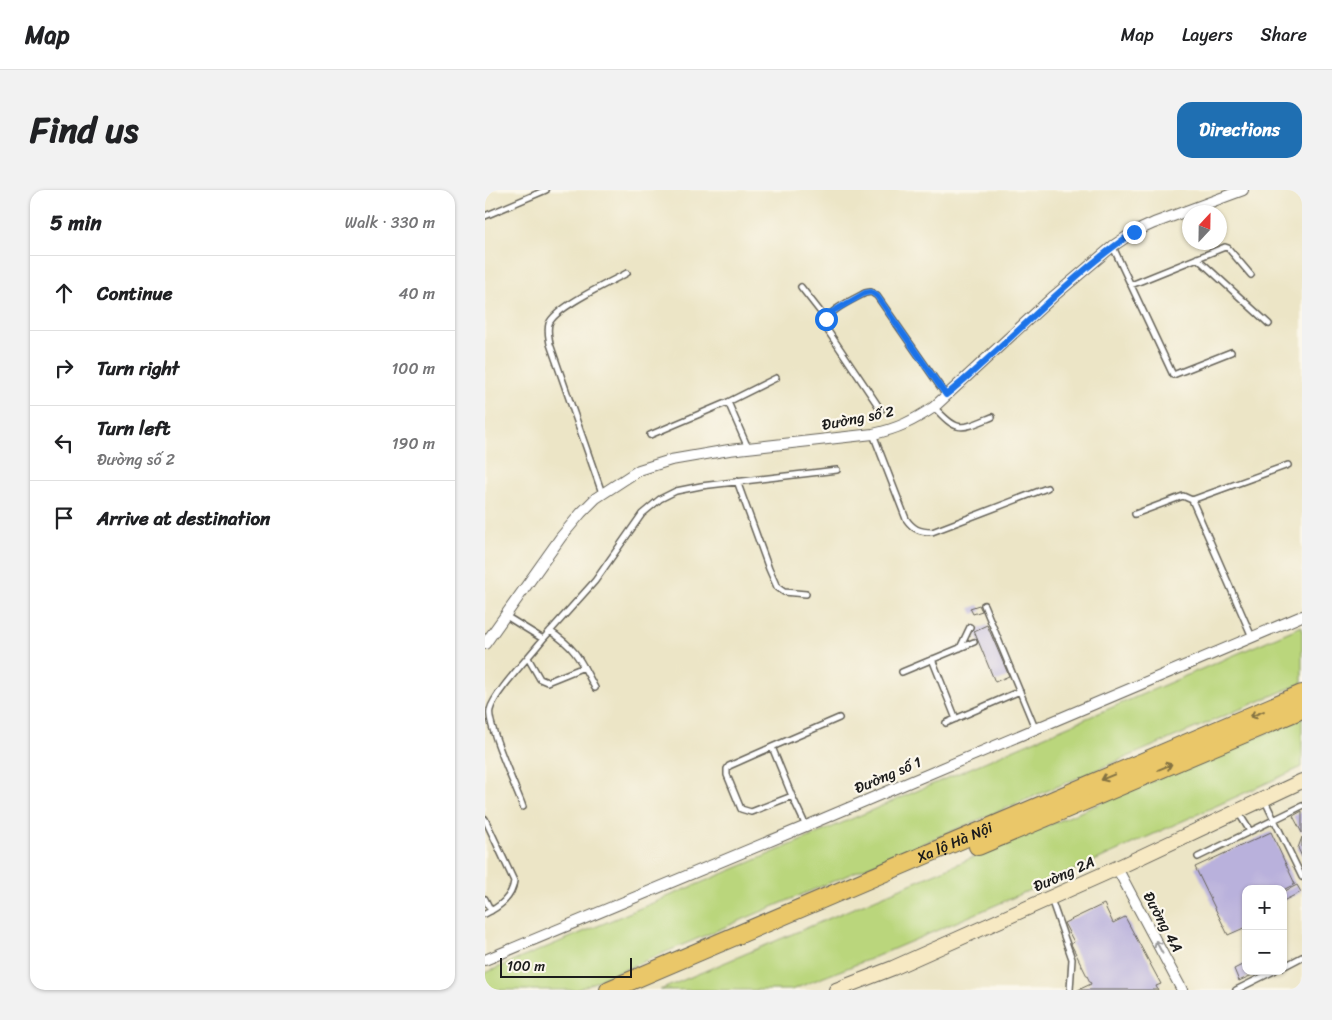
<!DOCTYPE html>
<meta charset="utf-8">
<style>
:root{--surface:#fff;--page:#f2f2f2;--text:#202124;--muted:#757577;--line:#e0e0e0;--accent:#1f6fb2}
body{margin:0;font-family:Sriracha,sans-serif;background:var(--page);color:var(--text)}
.controls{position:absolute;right:15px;bottom:15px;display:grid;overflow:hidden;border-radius:10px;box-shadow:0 1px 4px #0004}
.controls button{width:45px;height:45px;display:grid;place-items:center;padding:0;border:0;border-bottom:1px solid var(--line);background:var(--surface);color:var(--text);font:25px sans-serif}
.compass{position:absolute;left:697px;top:15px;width:45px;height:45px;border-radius:50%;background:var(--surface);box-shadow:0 1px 4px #0004;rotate:22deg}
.scale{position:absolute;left:15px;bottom:12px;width:132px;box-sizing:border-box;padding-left:5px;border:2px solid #1c1c1c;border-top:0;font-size:14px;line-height:18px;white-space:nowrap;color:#1c1c1c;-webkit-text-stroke:4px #fbf7ec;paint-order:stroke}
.stop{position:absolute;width:15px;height:15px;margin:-11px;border:4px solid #1a73e8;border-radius:50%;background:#fff}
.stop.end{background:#1a73e8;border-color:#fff;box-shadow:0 1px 5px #0008}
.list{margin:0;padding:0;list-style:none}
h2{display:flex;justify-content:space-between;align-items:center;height:65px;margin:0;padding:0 20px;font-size:21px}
h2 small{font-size:16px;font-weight:400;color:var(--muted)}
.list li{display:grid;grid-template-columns:32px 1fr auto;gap:15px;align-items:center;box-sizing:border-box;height:75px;padding:0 20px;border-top:1px solid var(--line)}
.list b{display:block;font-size:19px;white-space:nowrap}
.list p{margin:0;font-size:16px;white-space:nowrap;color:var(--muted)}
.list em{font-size:16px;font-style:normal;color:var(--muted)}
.icon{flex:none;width:28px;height:28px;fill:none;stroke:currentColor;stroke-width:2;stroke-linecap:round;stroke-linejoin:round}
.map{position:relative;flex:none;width:817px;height:800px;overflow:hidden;border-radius:15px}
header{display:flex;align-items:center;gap:30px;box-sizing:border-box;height:70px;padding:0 25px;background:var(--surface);border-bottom:1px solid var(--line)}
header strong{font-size:24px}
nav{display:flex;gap:28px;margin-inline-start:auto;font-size:18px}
.intro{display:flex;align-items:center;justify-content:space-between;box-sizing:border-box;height:120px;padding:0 30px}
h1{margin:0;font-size:35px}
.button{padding:12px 22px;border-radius:15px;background:var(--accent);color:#fff;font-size:18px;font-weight:700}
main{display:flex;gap:30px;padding:0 30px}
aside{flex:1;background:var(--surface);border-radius:15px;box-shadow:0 1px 4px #0004}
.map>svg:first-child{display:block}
.green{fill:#bad67c;stroke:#6b794c}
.building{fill:#b9b1dc}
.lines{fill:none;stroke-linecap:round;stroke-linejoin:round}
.lane-casing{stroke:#656258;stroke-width:8}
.street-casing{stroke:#656258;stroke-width:12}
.secondary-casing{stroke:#656258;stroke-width:16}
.highway-casing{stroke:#656258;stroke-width:20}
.lane{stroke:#fff;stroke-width:5}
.street{stroke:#fff;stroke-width:10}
.secondary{stroke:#f7e9c3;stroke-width:14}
.highway{stroke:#eac769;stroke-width:18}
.oneway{stroke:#837242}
.oneway2{stroke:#999}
.route{stroke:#1a73e8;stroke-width:6}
.labels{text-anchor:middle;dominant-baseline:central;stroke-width:4.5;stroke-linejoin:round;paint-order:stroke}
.street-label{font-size:15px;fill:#1c1c1c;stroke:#fbf7ec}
</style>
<header>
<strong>Map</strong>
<nav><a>Map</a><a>Layers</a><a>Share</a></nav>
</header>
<div class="intro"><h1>Find us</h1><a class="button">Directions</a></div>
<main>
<aside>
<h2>5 min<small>Walk · 330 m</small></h2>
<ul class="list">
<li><svg class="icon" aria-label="ahead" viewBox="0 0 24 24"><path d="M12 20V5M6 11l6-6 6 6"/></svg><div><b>Continue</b></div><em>40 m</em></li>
<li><svg class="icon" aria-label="right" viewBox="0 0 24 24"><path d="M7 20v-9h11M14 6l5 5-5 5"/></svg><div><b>Turn right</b></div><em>100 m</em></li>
<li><svg class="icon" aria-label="left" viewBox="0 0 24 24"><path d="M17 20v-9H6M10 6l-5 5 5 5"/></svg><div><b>Turn left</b><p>Đường số 2</p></div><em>190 m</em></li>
<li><svg class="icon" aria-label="arrive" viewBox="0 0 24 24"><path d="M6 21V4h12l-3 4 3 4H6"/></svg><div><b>Arrive at destination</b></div></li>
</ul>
</aside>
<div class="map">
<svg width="817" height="800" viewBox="0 0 817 800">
<rect width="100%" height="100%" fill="#fbf7ec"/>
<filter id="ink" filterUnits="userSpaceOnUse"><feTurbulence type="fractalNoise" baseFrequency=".02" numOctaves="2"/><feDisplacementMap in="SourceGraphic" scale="10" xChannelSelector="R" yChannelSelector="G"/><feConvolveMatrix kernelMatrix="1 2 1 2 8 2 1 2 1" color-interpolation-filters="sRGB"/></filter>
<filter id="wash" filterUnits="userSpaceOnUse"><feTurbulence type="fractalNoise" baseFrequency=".0096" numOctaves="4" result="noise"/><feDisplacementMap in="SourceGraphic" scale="20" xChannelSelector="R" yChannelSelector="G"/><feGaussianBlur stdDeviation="1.12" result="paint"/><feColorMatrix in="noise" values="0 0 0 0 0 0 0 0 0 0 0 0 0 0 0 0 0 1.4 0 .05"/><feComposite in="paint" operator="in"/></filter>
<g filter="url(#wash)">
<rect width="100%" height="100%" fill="#ece5c6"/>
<path class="green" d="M817,436V493L91,800H0V783L273,669Z
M817,528V577L534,705L390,767L306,800H175Z"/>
<g id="blocks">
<path class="building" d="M494,415L497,421L488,424L485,418Z
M502,435L524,486L510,492L489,441Z
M817,621V643L808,626Z
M786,642L810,694L798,700L761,699V737L743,745L710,677Z
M817,647V667L813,658Z
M812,695L816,702L798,711V702Z
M619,714L628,733L640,727L676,794L671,796L673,800H593L606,794L586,754L589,752L579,733Z
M761,773V781H776L754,791L749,779Z"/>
</g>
</g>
<g filter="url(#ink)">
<use href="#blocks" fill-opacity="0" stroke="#656258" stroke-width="1"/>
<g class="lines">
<defs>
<path id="lane" d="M0,26L61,0
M628,57L688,185L746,162
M712,68L784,134
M646,95L740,57L743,58L766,85
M316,97L341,129
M449,217C473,243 475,240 507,227
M396,220L339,135C344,119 366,111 380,103L386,102L392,106L461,205
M388,244L421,329C428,339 434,342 447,342L562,298
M165,245L243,212
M263,258L243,212L291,188
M252,291L284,379L292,397L299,402L321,404
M117,303L65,154C64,147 62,141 64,134C69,118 125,92 142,83
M707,310L803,275
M650,324L698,306L707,310L767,447
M499,415L550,538
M21,426L58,449C46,465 9,503 5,520C1,533 32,600 38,617
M65,441C92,459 95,470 110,498
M58,449L110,391L157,324L175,309L191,301L216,296L352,280
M475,458L485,437
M43,468L55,489L62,492L99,477
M447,469L471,529
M417,482L489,452
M461,533L535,501
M287,557L244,576L242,579V585L256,619L266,622L307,606L321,636
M307,606L287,557L354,528
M780,611L817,687
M753,622L765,641
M0,629L29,691C27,708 14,717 0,724
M713,667L817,616
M0,709L6,721
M566,709L587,769L585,800
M798,777L817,767
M751,800L789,781"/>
<path id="street" d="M0,454L76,347L96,323L111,308L154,280L186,270L244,260L388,244C412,239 428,231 449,217L569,106L628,56L649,42L669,33L758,0
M632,678L697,800
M0,770L321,636L817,426"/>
<path id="secondary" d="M351,800L408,778L632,678L817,591"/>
<g id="highway">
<path d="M493,656L817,519"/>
<path id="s1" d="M124,800L817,504"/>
</g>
</defs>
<use href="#lane" class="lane-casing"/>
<use href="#street" class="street-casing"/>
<use href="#secondary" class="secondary-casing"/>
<use href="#highway" class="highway-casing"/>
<use href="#lane" class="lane"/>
<use href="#street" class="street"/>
<use href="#secondary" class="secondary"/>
<use href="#highway" class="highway"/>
</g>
<defs><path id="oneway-shaft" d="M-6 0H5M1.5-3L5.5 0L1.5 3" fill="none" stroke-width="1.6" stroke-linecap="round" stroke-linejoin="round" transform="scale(1.25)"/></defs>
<g class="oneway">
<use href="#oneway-shaft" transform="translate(772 524) rotate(157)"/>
<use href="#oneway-shaft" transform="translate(680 577) rotate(-23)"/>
<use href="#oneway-shaft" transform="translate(623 587) rotate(157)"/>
</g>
<use class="oneway2" href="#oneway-shaft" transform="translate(674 757) rotate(-118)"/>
</g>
<g class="lines" filter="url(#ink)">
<path class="route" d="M341,129L345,123L380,103L386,102L392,106L461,205C525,153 580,89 649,42"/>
</g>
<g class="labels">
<g class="street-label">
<text transform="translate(373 228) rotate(-11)">Đường số 2</text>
<text transform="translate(403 585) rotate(-23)">Đường số 1</text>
<text stroke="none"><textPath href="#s1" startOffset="376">Xa lộ Hà Nội</textPath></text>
<text transform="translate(579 684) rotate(-24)">Đường 2A</text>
<text transform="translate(678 732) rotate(62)">Đường 4A</text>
</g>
</g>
</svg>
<div class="controls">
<button>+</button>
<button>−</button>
</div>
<svg class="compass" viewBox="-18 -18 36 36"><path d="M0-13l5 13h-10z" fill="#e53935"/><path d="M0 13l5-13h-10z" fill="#757577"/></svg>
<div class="scale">100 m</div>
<div class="stop" style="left:341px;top:129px"></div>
<div class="stop end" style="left:649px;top:42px"></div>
</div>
</main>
